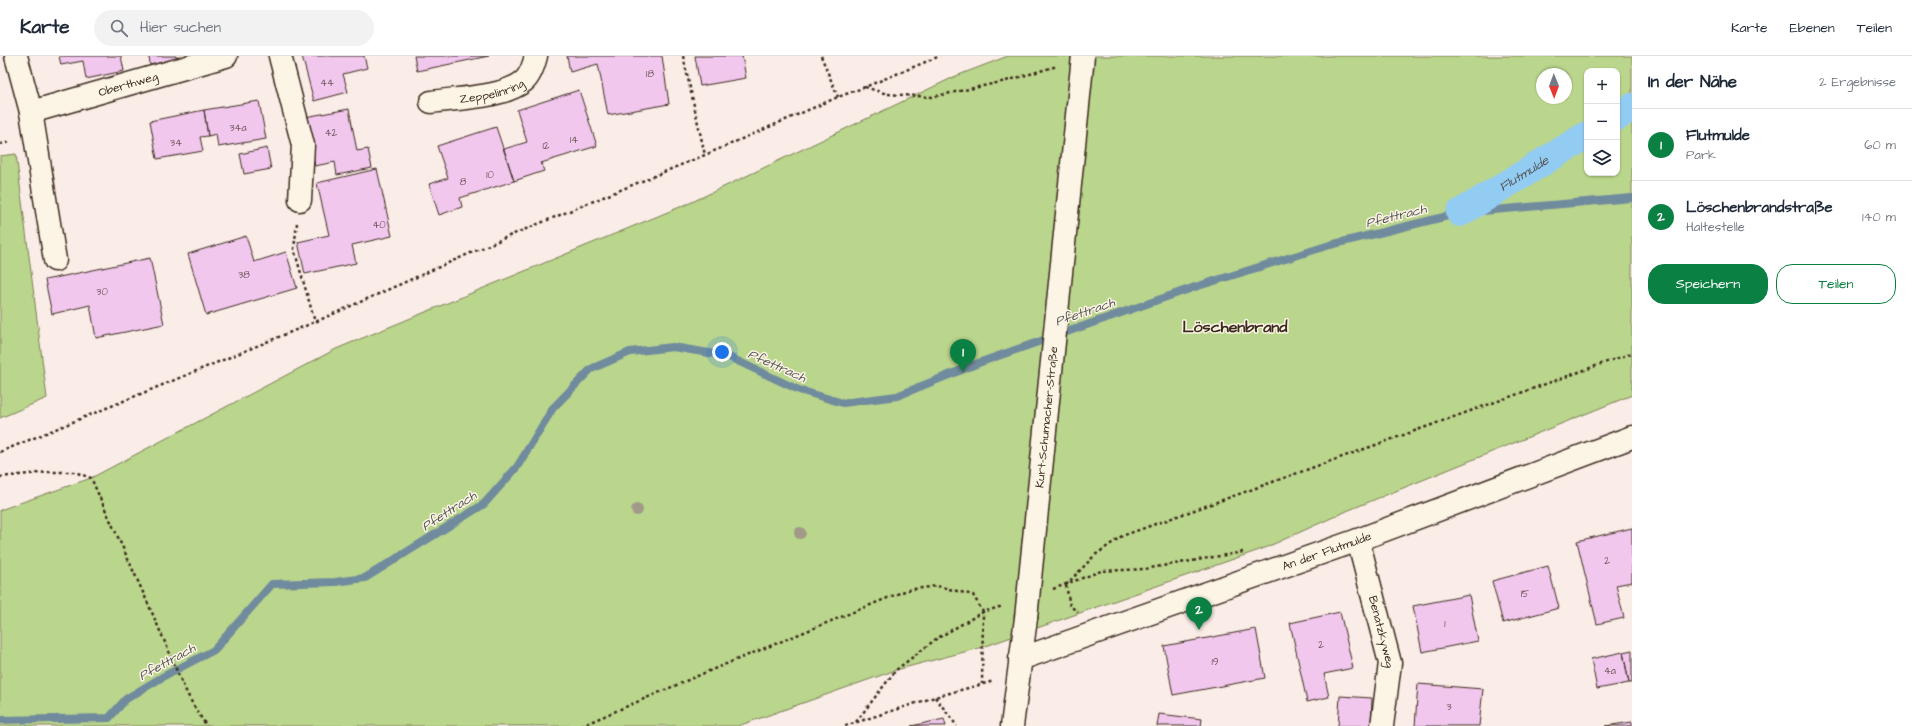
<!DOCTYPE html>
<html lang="de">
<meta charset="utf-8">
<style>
:root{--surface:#fff;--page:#f2f2f3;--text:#1f2937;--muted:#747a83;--line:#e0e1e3;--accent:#0b8043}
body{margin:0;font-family:"Architects Daughter",sans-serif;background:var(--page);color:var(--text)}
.controls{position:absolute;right:12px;top:12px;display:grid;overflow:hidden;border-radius:8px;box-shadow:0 1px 3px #0004}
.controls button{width:36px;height:36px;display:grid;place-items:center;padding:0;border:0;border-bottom:1px solid var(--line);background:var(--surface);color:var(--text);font:20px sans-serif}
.compass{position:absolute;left:1536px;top:12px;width:36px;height:36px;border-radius:50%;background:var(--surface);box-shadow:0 1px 3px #0004;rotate:179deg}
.you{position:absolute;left:722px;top:296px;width:14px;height:14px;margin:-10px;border:3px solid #fff;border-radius:50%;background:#1a73e8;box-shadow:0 0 0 6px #1a73e833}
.badge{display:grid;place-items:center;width:26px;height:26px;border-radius:50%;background:var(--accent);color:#fff;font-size:13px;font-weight:700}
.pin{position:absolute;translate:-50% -33px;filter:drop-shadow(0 1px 2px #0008)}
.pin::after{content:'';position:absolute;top:21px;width:14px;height:12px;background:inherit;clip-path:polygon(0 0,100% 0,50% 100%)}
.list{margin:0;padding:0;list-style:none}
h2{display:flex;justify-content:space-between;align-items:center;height:52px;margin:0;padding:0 16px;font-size:17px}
h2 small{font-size:13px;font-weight:400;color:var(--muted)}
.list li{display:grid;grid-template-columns:26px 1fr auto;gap:12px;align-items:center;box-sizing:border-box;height:72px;padding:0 16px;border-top:1px solid var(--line)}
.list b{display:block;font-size:15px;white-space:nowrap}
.list p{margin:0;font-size:13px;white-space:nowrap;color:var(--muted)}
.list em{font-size:13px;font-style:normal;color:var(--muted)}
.actions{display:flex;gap:8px;padding:12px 16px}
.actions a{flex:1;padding:9px 0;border:1px solid var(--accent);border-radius:16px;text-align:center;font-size:14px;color:var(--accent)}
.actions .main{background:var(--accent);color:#fff}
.icon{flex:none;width:22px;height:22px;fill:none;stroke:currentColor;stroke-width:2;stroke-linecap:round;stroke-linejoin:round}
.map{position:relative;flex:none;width:1632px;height:670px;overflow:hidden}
header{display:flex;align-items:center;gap:24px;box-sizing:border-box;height:56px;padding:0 20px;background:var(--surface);border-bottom:1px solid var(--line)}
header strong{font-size:19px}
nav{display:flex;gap:22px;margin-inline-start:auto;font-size:14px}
.search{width:280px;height:36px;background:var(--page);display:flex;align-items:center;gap:10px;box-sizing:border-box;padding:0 14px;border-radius:22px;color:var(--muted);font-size:15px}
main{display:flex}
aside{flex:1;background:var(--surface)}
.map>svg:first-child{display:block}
.green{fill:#bad58c;stroke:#7a8055;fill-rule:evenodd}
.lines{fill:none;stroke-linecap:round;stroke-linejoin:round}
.stream{stroke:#708b9d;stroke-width:8}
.canal{stroke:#93ccf2;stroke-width:28}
.building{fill:#f1c7ee;stroke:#3b2a1e}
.minor-casing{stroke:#3b2a1e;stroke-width:25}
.major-casing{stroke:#3b2a1e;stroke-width:25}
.path{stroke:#3b2a1e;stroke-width:2.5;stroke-dasharray:3 3;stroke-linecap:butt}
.minor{stroke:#fcf5e5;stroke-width:22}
.major{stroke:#fcf5e5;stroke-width:22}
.major-bridge-casing{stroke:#3b2a1e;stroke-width:25;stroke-linecap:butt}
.major-bridge{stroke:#fcf5e5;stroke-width:22}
.tree{fill:#a39988}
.labels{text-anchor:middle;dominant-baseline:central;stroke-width:3;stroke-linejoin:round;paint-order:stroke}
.number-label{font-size:10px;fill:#685152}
.street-label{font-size:12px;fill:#3b2a1e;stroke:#fcf5e5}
.water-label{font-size:13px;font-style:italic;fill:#515253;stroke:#fcf5e5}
.district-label{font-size:16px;font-weight:bold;fill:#3b2a1e;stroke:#fcf5e5}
</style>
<header>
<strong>Karte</strong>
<div class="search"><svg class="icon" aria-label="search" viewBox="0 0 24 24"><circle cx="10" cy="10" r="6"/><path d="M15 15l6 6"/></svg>Hier suchen</div>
<nav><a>Karte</a><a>Ebenen</a><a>Teilen</a></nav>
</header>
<main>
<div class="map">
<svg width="1632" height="670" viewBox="0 0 1632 670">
<rect width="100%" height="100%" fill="#faece7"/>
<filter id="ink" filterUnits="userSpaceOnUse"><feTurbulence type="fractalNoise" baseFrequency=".025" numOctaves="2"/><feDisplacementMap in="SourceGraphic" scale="8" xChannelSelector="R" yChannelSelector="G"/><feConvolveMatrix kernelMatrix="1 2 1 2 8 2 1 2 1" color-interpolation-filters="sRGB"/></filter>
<g filter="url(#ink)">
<path class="green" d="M1008,0H1632V339L1349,454L1265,492L983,591L896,614L738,670H0V454L91,422L336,293L692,146L956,20ZM1587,15H1617V117H1587ZM1542,18H1566V42H1542Z
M16,98L47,342L0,362V100Z"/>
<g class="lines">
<path class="stream" d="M0,664L109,662L126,643L164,620L214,594L272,528L335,526L365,522L484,448L517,411L553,352L591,313L630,296L673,291L727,300L799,334L843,347L897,340L981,306L1195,231L1330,189L1460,157L1632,142"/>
<g class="canal">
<path d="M1617,61L1632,51"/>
<path id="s1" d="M1460,157L1587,79"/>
</g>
</g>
<path class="building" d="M59,0H121L124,15L86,23L83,5L61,9Z
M149,0H176L177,3L150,9Z
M302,0H364L367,12L343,18L348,36L314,45Z
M414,0H489L417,15Z
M567,0H662L669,48L608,59L598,8L570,16Z
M695,0H742L746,22L700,30Z
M579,34L597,90L541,107L544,115L514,125L504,93L527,86L517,54Z
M259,45L266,83L218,91L216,78L208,80L204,54Z
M349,53L357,95L368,93L372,112L337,119L335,106L315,110L305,61Z
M204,54L208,80L200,81L203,95L157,103L150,65Z
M496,71L514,125L460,142L462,151L439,159L429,128L448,122L437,90Z
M267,92L271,113L244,118L240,98Z
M377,113L392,180L352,189L356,207L305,218L298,186L329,179L317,127Z
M246,180L254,206L286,196L297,232L206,259L188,198Z
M150,202L164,268L96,282L90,249L52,258L45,224Z
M1632,472V526L1616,529L1624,562L1597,568L1577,485Z
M1548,510L1559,552L1503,567L1492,525Z
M1469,539L1478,585L1422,596L1413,550Z
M1340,556L1353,612L1324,618L1329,641L1307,646L1290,567Z
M1256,573L1265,622L1173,639L1164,590Z
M1632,594V627H1629L1623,596Z
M1623,596L1629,627L1597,633L1591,603Z
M1418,628L1483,633L1479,670H1415Z
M1340,640L1372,642L1371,670H1338Z
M1159,658L1202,663L1201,670H1157Z
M944,663L946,670H911Z
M1632,666V670H1605Z"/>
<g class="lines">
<defs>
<g id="minor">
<path id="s2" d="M16,0L31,56L226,0"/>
<path d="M280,0L303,89L300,144"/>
<path id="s3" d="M431,46C457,42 503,42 524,25C531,19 534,8 536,0"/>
<path d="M31,56L55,204"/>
<path id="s4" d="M1358,484L1390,607L1382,670"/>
<path id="s5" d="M1020,603L1358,484L1632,381"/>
</g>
<path id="major" d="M1012,670L1026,562"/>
</defs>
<use href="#minor" class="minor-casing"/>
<use href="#major" class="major-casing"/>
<path class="path" d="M683,0L705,99
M821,0L838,41
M865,31L887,38L932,41L1006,25L1057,10
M0,88L11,86
M297,167L294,193L315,266
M0,396L315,266L509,180L705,99L838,41L865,31L940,0
M0,421L49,416H75L91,422C114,473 138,524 160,575C175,608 185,641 207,670
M1066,529L1095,499L1122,480L1632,297
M1066,529L1070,550L1078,556
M1053,533L1101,515L1145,513L1243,496
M935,641L957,670
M856,666L896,614L936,583L983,556L1003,550
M581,670L709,615L907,534L937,530L973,539L983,556L982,628
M845,670L935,641L994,625"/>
<use href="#minor" class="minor"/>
<use href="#major" class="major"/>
<defs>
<g id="major-bridge">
<path id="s6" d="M1026,562L1083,0"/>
</g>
</defs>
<use href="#major-bridge" class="major-bridge-casing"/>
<use href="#major-bridge" class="major-bridge"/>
</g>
<g class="tree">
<circle cx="637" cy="454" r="6"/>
<circle cx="800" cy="477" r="6"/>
</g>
</g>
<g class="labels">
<g class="number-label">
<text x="650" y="18">18</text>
<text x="327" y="27">44</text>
<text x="238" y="72">34a</text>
<text x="331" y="77">42</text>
<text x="574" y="84">14</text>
<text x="176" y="87">34</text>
<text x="546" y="90">12</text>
<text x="490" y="119">10</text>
<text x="463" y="126">8</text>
<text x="379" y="169">40</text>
<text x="244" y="219">38</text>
<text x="102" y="236">30</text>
<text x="1607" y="505">2</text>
<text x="1525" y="538">15</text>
<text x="1445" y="568">1</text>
<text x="1321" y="589">2</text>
<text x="1215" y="606">19</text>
<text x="1610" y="615">4a</text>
<text x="1449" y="651">3</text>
</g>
<g class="street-label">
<text stroke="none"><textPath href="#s2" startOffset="159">Oberthweg</textPath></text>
<text stroke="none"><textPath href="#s3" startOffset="62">Zeppelinring</textPath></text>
<text stroke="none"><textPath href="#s6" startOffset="202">Kurt-Schumacher-Straße</textPath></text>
<text stroke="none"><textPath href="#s5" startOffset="325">An der Flutmulde</textPath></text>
<text stroke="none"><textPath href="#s4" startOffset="95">Benatzkyweg</textPath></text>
</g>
<g class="water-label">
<text stroke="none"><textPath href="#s1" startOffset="75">Flutmulde</textPath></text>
<text transform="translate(1396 160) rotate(-14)">Pfettrach</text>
<text transform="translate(1085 256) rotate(-19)">Pfettrach</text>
<text transform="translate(777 310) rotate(24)">Pfettrach</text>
<text transform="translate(449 455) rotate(-33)">Pfettrach</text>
<text transform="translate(167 606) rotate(-29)">Pfettrach</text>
</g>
<g class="district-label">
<text x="1235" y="271">Löschenbrand</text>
</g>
</g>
</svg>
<div class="controls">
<button>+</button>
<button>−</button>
<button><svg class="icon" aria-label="layers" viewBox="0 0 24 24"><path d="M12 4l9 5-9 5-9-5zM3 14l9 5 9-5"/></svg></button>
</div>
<svg class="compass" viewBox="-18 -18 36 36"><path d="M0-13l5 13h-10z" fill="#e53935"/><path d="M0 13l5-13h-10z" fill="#747a83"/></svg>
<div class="you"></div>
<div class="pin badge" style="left:963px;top:316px">1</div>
<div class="pin badge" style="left:1199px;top:574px">2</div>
</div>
<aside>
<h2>In der Nähe<small>2 Ergebnisse</small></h2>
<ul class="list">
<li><span class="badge">1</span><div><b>Flutmulde</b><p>Park</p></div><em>60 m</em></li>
<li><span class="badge">2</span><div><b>Löschenbrandstraße</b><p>Haltestelle</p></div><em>140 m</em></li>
</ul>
<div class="actions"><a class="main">Speichern</a><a>Teilen</a></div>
</aside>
</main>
